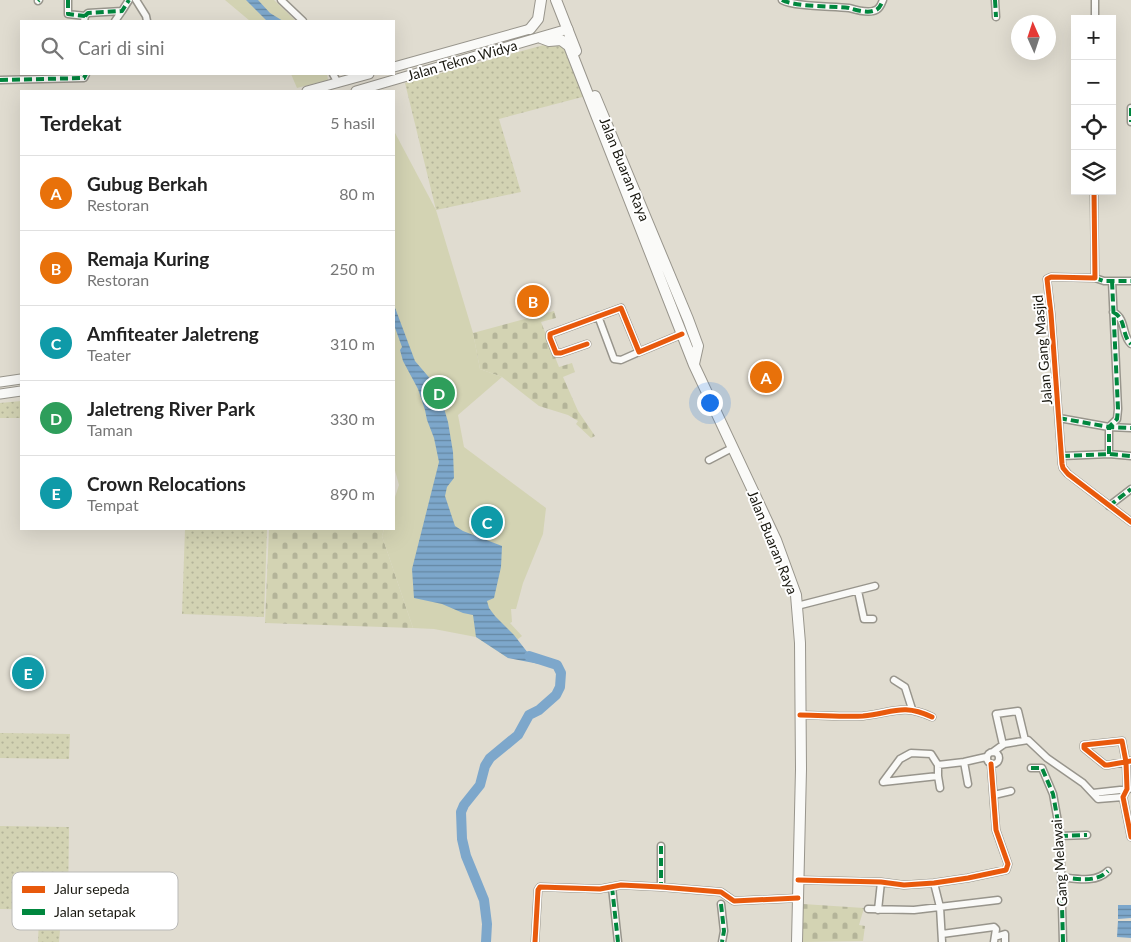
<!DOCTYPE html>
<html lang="id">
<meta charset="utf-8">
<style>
:root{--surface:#fff;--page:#f2f2f2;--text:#222;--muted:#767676;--line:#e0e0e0;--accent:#5d5b52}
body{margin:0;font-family:Lato,sans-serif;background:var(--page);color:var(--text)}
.controls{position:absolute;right:15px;top:15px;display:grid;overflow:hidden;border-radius:0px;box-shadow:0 5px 20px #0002}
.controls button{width:45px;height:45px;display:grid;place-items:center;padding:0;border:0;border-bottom:1px solid var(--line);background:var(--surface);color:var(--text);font:25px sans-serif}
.compass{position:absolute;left:1011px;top:15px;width:45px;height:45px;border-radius:50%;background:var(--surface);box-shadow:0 5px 20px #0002;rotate:357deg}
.you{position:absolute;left:709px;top:402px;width:18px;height:18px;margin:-12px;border:4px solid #fff;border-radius:50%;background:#1a73e8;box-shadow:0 0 0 8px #1a73e833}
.badge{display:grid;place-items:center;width:32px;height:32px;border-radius:50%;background:var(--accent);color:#fff;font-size:16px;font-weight:700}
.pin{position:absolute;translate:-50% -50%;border:2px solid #fff;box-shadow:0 1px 5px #0006}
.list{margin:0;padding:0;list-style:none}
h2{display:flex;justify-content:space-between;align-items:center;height:65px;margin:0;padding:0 20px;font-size:21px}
h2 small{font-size:16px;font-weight:400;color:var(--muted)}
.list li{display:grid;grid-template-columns:32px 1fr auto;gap:15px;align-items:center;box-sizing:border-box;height:75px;padding:0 20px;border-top:1px solid var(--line)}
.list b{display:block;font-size:19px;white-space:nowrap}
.list p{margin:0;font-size:16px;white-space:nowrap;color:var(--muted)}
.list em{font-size:16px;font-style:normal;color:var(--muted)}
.icon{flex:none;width:28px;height:28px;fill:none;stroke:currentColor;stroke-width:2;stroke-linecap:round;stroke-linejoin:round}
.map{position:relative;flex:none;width:1131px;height:942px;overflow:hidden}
.search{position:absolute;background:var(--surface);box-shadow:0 5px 20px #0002;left:20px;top:20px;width:375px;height:55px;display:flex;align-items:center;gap:12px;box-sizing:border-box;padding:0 18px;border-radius:0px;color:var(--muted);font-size:19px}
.panel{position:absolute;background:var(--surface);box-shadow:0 5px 20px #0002;left:20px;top:90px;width:375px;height:440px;border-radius:0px}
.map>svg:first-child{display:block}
.grass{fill:url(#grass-dots)}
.cemetery{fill:url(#cemetery-stones)}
.park{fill:#d3d3b3}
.water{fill:url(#water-rules)}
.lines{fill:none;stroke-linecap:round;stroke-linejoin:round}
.river{stroke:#7da7cb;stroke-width:10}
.minor-casing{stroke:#98958c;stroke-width:9}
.secondary-casing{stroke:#98958c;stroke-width:11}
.primary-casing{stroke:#98958c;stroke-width:12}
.minor{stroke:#fafaf8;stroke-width:6}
.secondary{stroke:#fafaf8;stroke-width:9}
.primary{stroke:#fafaf8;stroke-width:10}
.quiet{stroke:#00873e;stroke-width:4;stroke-dasharray:8 4;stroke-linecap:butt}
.cycleway-casing{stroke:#fff;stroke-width:8}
.cycleway{stroke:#e8590c;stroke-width:5}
.labels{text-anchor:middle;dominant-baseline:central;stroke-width:4;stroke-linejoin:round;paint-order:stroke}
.street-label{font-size:14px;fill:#17160e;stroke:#fff}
.key{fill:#fff;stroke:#b9b9b7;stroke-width:1}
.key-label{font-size:14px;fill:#17160e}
</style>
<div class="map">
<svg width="1131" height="942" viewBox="0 0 1131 942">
<defs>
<pattern id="grass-dots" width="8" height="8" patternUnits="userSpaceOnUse" patternTransform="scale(1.25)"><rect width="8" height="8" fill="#d3d3b3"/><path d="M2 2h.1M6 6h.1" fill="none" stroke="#b4b499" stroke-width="1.8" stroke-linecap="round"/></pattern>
<pattern id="cemetery-stones" width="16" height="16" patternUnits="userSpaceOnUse" patternTransform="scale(1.25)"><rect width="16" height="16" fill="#d3d3b3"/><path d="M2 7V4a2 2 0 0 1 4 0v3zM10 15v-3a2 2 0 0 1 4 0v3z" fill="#b4b499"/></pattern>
<pattern id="water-rules" width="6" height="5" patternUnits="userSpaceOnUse" patternTransform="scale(1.25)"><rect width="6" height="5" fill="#7da7cb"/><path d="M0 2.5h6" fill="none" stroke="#6587a3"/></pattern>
</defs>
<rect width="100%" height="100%" fill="#e0dcd0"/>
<path class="grass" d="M555,42L564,46L586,96L499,119L521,192L436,210L405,83Z
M21,401V418H0V403Z
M185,529H267L264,617L182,614Z
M0,733L70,734L69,759L0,758Z
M0,826L69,827L68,910L0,909Z
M39,918L55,919V930H60L59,942H38Z"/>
<path class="cemetery" d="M554,311L556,318L541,322L559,367L572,363L575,372L563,377L578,411L595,436L591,438L576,424L578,421L568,415L539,406L502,377L480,369L473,333Z
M269,529H384L382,536L413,628L265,623Z
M803,904L864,908L859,925L865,926L863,941L802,942Z"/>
<path class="park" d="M225,0H274L296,21H250Z
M291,74H327L328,80L297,88Z
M394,131L436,210L473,333L480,369L502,377L458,415L464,447L546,508L543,534L523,583L516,609H511L512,622L510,623L522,636L518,639L508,658L476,637L434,629L413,628L382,536L384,529H394V500L399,485L394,467Z"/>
<path class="water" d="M246,0H258L270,13L283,21H267Z
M394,305L415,361L433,382L441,398L448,422L453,452L454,478L447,487L445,496L455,526L463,531L502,546L501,567L494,598L487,601L489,608L495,616L514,635L528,653L545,658L539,664L508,658L476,637L473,615L463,613L442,604L414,598L412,569L439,462L434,438L427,420L425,410L418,389L403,361L400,350L402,347L394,325Z
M1118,905H1131V918L1118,919Z
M1118,921H1131V938L1117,937Z"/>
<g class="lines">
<path class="river" d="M486,942L487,924L484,900L466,856L462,839L461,812L464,805L480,785L485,766L490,758L518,735L529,715L539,710L556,695L560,687L561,673L557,665L529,656"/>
<defs>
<path id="minor" d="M68,0V14L85,16L84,21
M136,0L146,16L147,21
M281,0L303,21
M782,0C795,7 832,6 849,8C856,10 866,13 873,11C879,10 881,5 883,0
M995,0L996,17
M1095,0V19
M38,1L39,0
M85,16L88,13L122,11L129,0
M115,21L122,11
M333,74L338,83
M0,80L84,78L86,74
M1131,108V122
M1094,191L1095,278L1051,277L1047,279L1051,314L1062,464L1063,468L1068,474L1131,522
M1095,278L1104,281H1131
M1113,312C1127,319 1121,335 1131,344
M598,316L614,359L621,360L639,352
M587,344L561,353H556L550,338V334L621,308L639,352L682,334
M1059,418L1109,427L1131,428
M1109,454V427L1117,419L1118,409L1112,281
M1062,456L1109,454L1131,456
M709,460L732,448
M1109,506L1131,489
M858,591L864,619H873
M797,606L875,586
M894,680L905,687L912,709
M800,715C821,715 842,717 863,716C893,713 902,703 932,717
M1003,745L996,714L1018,711L1025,740
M987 758a6 6 0 1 1 12 0a6 6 0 1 1-12 0Z
M993,752L1004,744L1028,740L1047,758L1083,783L1098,799L1123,797
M911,753L931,754L938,765V776L883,782L900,759Z
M1131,761L1108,765H1105L1084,748V745L1122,741L1126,762L1127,789L1123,797L1131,837
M964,762L968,784
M938,765L964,762L986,757
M1031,768H1042L1053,794L1060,833L1063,942
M938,776L940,788
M1093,793L1129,789
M994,795L1011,791
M1060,836L1087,835
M661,846V887
M1061,877C1078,879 1096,883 1108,871
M798,880L881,882L904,885L934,883L968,878L1006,870L1008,864L996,830L991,764
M934,883L940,907L942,942
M612,887L618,942
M721,904L724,931L722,942
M868,909L914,910L998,900
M878,910L881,882
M942,934L994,927L996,929L994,942
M995,937L1005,934V942
M535,942L538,890L540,887L600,889L621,885L661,887L721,892L734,901L798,898"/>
<path id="secondary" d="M394,67L530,29
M307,91L369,74
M356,91L568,29
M0,382L21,379
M0,394L21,391"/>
<path id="primary" d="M556,0L576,51
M530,29L538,19L541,0
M541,38L549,41L561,40L569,46L694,365L776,540L796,595L800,643L801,769L797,942
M595,96L688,319L698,346L694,364"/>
</defs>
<use href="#minor" class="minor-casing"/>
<use href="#secondary" class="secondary-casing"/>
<use href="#primary" class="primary-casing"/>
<use href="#minor" class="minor"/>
<use href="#secondary" class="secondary"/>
<use href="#primary" class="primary"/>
<path class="quiet" d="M68,0V14L85,16L84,21
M782,0C795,7 832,6 849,8C856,10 866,13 873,11C879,10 881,5 883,0
M995,0L996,17
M38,1L39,0
M85,16L88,13L122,11L129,0
M0,80L84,78L86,74
M1131,108V122
M1095,278L1104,281H1131
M1113,312C1127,319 1121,335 1131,344
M1059,418L1109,427L1131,428
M1109,454V427L1117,419L1118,409L1112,281
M1062,456L1109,454L1131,456
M1109,506L1131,489
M1031,768H1042L1053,794L1060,833L1063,942
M1060,836L1087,835
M661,846V887
M1061,877C1078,879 1096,883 1108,871
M612,887L618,942
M721,904L724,931L722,942"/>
<defs>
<path id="cycleway" d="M1094,191L1095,278L1051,277L1047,279L1051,314L1062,464L1063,468L1068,474L1131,522
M587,344L561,353H556L550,338V334L621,308L639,352L682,334
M800,715C821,715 842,717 863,716C893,713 902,703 932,717
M1131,761L1108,765H1105L1084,748V745L1122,741L1126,762L1127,789L1123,797L1131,837
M798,880L881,882L904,885L934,883L968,878L1006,870L1008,864L996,830L991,764
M535,942L538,890L540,887L600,889L621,885L661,887L721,892L734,901L798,898"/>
</defs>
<use href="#cycleway" class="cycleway-casing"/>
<use href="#cycleway" class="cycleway"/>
</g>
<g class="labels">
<g class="street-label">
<text transform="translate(462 60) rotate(-16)">Jalan Tekno Widya</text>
<text transform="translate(625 169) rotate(68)">Jalan Buaran Raya</text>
<text transform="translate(1042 350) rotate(-95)">Jalan Gang Masjid</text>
<text transform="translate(773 542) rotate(68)">Jalan Buaran Raya</text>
<text transform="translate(1059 863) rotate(-94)">Gang Melawai</text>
</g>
</g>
<rect x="12" y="872" width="166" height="58" rx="8" class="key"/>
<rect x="22" y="886" width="23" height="7" fill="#e8590c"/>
<rect x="22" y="909" width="23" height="6" fill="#00873e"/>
<g class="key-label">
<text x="54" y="894">Jalur sepeda</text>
<text x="54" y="917">Jalan setapak</text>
</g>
</svg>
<div class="controls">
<button>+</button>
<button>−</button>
<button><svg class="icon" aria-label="locate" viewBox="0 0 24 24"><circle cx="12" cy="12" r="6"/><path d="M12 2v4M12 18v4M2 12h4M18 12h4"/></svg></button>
<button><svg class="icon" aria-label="layers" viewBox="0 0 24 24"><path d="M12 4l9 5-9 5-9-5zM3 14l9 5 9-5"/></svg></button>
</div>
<svg class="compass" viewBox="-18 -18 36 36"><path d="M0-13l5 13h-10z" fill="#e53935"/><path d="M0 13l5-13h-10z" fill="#767676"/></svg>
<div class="you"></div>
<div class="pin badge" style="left:766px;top:377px;background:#e8710a">A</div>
<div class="pin badge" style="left:533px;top:301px;background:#e8710a">B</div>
<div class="pin badge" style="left:487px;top:522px;background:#0f9aa8">C</div>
<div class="pin badge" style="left:439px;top:393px;background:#2e9e5b">D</div>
<div class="pin badge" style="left:28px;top:673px;background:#0f9aa8">E</div>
<div class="search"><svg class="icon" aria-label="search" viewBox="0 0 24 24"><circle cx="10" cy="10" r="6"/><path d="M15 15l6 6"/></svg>Cari di sini</div>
<section class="panel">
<h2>Terdekat<small>5 hasil</small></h2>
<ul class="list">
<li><span class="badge" style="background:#e8710a">A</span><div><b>Gubug Berkah</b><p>Restoran</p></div><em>80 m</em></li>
<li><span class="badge" style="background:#e8710a">B</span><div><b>Remaja Kuring</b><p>Restoran</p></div><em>250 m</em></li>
<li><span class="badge" style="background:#0f9aa8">C</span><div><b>Amfiteater Jaletreng</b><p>Teater</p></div><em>310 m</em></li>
<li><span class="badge" style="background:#2e9e5b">D</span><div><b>Jaletreng River Park</b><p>Taman</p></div><em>330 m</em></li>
<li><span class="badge" style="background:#0f9aa8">E</span><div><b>Crown Relocations</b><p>Tempat</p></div><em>890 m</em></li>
</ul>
</section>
</div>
